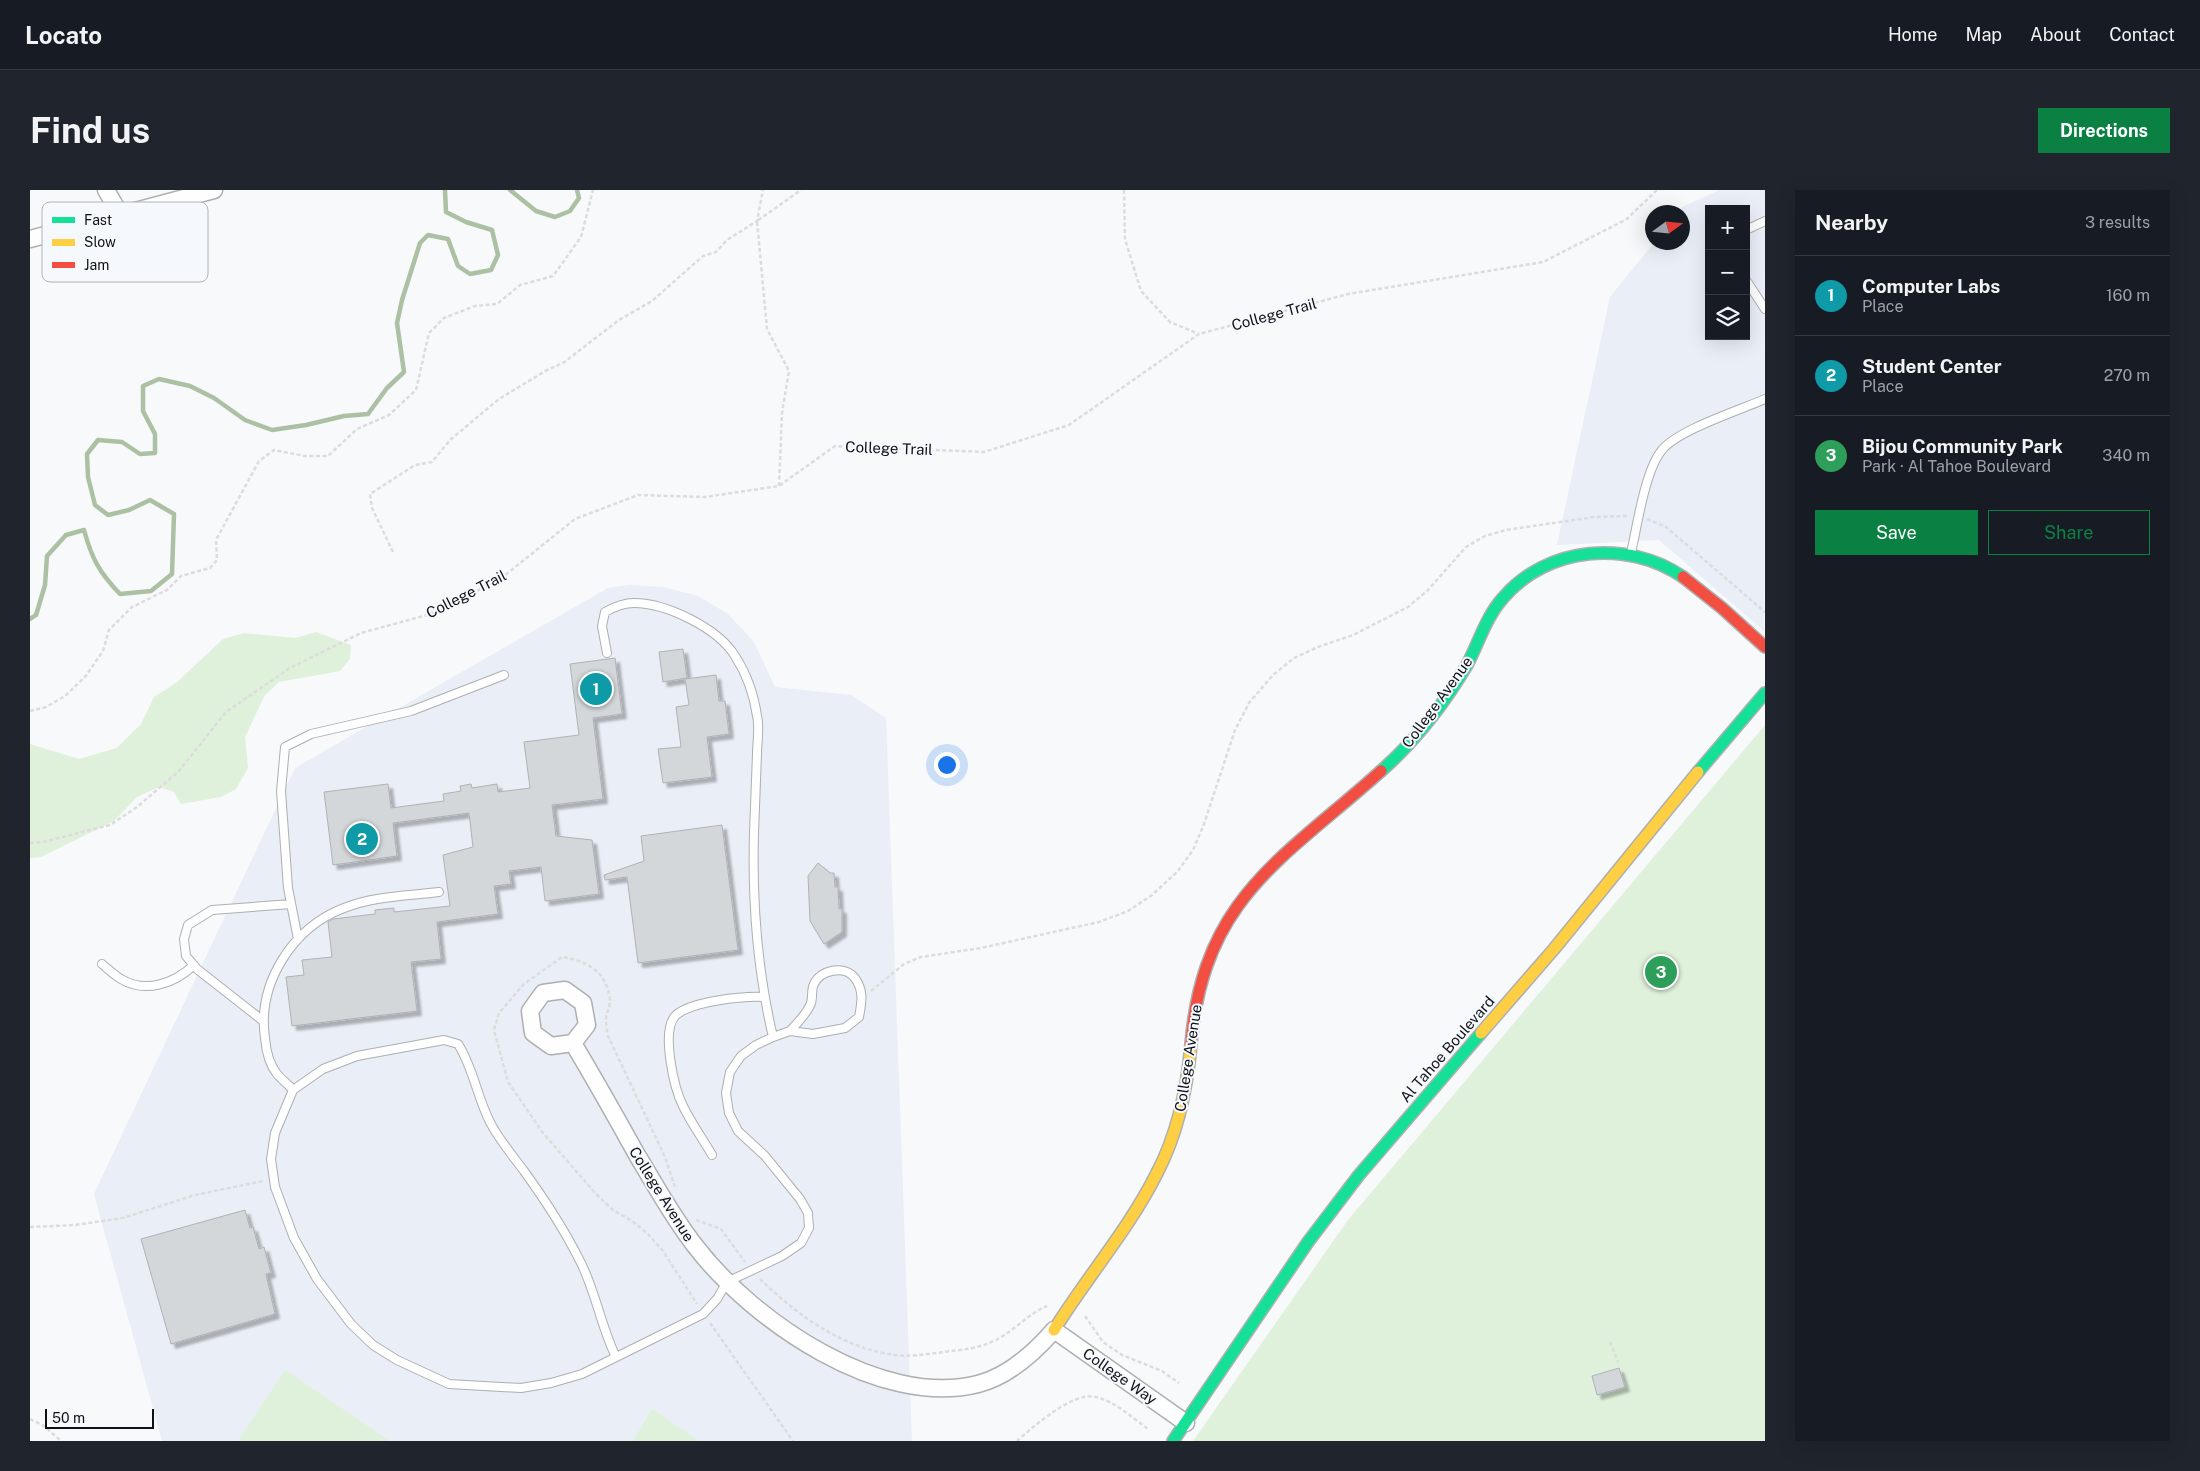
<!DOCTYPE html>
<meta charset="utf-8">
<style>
:root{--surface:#171b24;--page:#20242c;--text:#f1f3f6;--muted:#9ea1a6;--line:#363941;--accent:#0b8043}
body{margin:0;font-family:"Public Sans",sans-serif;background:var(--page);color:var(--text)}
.controls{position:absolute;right:15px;top:15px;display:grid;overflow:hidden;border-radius:0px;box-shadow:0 5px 20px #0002}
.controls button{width:45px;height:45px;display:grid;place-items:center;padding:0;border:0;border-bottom:1px solid var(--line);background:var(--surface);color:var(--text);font:25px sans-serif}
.compass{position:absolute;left:1615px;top:15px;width:45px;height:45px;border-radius:50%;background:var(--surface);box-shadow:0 5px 20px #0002;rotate:75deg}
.scale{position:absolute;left:15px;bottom:12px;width:109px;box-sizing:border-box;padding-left:5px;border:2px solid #0f1115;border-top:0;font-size:14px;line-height:18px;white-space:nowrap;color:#0f1115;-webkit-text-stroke:4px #f5f8fd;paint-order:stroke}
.you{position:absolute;left:916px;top:574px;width:18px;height:18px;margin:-12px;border:4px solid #fff;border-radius:50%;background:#1a73e8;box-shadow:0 0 0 8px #1a73e833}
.badge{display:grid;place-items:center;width:32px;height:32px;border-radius:50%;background:var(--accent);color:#fff;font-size:16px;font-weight:700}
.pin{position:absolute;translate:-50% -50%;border:2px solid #fff;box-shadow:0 1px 5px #0006}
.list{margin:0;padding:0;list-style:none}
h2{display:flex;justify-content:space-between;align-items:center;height:65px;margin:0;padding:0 20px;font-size:21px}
h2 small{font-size:16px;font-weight:400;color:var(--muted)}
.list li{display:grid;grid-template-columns:32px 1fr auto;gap:15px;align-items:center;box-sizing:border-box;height:80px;padding:0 20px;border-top:1px solid var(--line)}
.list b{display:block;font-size:19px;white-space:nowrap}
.list p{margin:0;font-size:16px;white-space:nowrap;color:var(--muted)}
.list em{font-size:16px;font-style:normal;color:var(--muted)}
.actions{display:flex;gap:10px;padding:15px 20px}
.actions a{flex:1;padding:11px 0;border:1px solid var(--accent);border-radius:0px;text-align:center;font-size:18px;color:var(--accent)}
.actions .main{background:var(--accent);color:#fff}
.icon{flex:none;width:28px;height:28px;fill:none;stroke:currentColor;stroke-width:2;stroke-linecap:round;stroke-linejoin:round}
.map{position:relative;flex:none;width:1735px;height:1251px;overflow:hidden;border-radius:0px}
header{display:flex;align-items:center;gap:30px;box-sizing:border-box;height:70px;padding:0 25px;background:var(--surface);border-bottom:1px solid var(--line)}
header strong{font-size:24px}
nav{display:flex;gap:28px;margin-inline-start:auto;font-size:18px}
.intro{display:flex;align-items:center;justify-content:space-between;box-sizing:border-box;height:120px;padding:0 30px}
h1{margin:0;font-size:35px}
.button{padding:12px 22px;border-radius:0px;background:var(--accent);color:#fff;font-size:18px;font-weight:700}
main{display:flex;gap:30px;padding:0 30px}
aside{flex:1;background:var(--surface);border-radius:0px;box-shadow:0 5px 20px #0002}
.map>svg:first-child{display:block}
.built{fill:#e9eef7;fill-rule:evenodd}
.green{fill:#e0f1db}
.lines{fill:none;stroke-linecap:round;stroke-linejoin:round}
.stream{stroke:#acc0a4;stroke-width:4.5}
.building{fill:#d4d7da;stroke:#b0b2b5;filter:url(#shadow)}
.lane-casing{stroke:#adafb1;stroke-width:10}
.street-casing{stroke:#adafb1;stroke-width:19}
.fast-casing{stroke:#adafb1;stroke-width:14}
.slow-casing{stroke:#adafb1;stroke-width:14}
.jam-casing{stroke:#adafb1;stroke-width:14}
.path{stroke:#dcdcdd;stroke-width:2.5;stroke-dasharray:4 2.5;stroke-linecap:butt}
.lane{stroke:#fefefe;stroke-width:8}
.street{stroke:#fefefe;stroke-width:16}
.fast{stroke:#16e098;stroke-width:11}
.slow{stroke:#ffcf43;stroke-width:11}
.jam{stroke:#f24e42;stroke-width:11}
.labels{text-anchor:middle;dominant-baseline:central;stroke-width:4;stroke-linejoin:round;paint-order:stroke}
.street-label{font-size:15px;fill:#0f1115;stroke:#f5f8fd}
.key{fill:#f5f8fd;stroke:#b0b3b7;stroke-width:1}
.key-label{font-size:14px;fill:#0f1115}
</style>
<header>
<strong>Locato</strong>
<nav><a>Home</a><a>Map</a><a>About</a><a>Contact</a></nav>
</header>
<div class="intro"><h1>Find us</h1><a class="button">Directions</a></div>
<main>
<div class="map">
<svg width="1735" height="1251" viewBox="0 0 1735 1251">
<defs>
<filter id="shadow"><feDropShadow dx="4.5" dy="4.5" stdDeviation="1" flood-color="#0004"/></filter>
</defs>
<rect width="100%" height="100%" fill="#f7f9fb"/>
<path class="built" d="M1690,0H1735L1734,441L1629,350L1527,355L1580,107L1624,53L1652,52V22H1648L1652,17ZM1679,19H1716V146H1679Z
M599,395L633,397L668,406L698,424L724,452L745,497L821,505L856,528L882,1251H132L64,1004L265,578L578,398Z"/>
<path class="green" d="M286,442L321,455L320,469L310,481L249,492L235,505L215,547L218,578L206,599L191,607L151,614L144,602L129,597L107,607L84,631L11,667L0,668V554L49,569L87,558L111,534L124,507L146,493L193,449L214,443L265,448Z
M1735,535V1251H1163L1318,1030Z
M255,1180L360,1251H208Z
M622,1219L669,1251H603Z"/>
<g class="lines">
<path class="stream" d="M480,0L506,21L525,27L540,21L549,8L547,0
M0,429L6,425L15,395L17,366L36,345L54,340C62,369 69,382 90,404L121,401L142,384L144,324L120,310L99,320L78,325L65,315L58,287L57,264L68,250L92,252L110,264L125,263V244L113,221V196L129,189L160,196L184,208L215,230L242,240L276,235L314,226L338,224L357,198L374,182L367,133L372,110L390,53L398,45L418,49L428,76L440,84L461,80L468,65L462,40L436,32L416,22L415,0"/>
</g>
<path class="building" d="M653,459L657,488L633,492L629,462Z
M585,468L592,524L563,528L573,609L522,615L526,646L562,650L569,704L515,711L511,677L479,681L481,694L464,696L468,724L407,732L411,769L381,772L387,821L262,836L256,787L274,785L272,770L302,767L298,732L303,729L345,724V720L364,718V722L420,716L413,665L443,657L439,623L363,633L367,666L303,675L294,602L358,594L361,618L414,611L413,604L431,601L430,596L441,594L442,598L467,594L468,602L500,598L494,552L549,545L540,474Z
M686,485L689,511H695L699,544L677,547L682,587L633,593L628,559L651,557L646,517L659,515L655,489Z
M692,635L708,760L608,773L597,687L575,690L574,685L614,671L611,646Z
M788,673L800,683H804L805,697H808L809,719H812V742L794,754L780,731L778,686Z
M215,1020L220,1038L223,1037L229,1059L234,1057L241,1083L236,1084L245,1124L141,1154L111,1049Z
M1589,1178L1595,1197L1567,1205L1562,1186Z"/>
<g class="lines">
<defs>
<path id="lane" d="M1716,40L1735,31
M1716,90L1735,119
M1601,363C1607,337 1615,280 1632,260C1648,240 1710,220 1735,209
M577,463L572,436L575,422C584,417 593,413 604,413C636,413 688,438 705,466C716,483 724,505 727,526C730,538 727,552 727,564C726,590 725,617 724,643C722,713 727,779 743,847
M268,749L258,698L251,601L255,557L281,544L381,521L474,485
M72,774C78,779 84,785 91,789C116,804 145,793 164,775
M232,830L167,779L156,766L154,749L158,735L182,720L261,714
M263,900C258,894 251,889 247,884C239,874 236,860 235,848C227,793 263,737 314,718C344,706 377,706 409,702
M682,965C673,949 661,933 653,916C644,898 631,842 645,826C660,811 714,806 734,807
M586,1167C571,1137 566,1102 550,1071C534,1039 515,1010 494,981C483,966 470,951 461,934C447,908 444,879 428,854L414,850L327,866L293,879L263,900L245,943L241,969L245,997L264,1048L287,1089L321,1134L343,1155L367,1170L419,1194L491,1198L521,1193L552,1184L673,1124L687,1109L697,1092L752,1066L771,1053L779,1038L778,1023L770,1009L735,966L708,941L699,923L696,903L700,882L711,866L726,855L743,847L760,841L783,844L815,838L829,827C832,812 834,799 824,787C814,775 790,780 784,794C781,799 783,807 781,813C777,824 768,832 760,841"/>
<path id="street" d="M76,0L91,26
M0,49L184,0
M543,853L521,856L503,843L500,821L513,803L535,800L553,813L557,835L543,853C565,890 586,927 607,965C626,996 643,1028 666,1057C723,1131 851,1219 948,1194C979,1186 1004,1163 1024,1140L1156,1233"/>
<path id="fast" d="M1351,581C1385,551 1414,514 1437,475C1449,452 1456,427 1473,408C1517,356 1598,349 1653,387
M1668,582L1735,503
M1143,1251L1278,1052L1329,985L1451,843"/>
<path id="slow" d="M1451,843L1524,759L1668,582
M1024,1140C1057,1087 1099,1039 1127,983C1148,943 1157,900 1161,854"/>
<path id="jam" d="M1653,387L1692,418L1735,457
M1161,854C1173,708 1253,669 1351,581"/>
</defs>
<use href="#lane" class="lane-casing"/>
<use href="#street" class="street-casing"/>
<use href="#fast" class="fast-casing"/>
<use href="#slow" class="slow-casing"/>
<use href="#jam" class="jam-casing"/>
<path class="path" d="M1094,0L1095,49L1111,101L1140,132L1169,144
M749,296L752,223L759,181L737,139L727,31L771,0
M1617,329L1636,337L1735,422
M363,362L342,318L340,304L385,275L402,272L420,250L469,209L517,180L533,173L589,130L622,111L673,66L686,62L697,50L727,31L733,0
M0,521L16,517L35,506L55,487L73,461L79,440L102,417L137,400L151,386L180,378L187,370L186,350L229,271L244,260L275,266H298L327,239L359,225L386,200L399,143L414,128L445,116L467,114L490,95L523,86L551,47L563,0
M0,653L13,652L80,635L107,617L149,581L196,522L260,478L331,443L397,425L469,390L545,329L608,305L675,307L749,296L805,256L954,262L1039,235L1169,144L1318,104L1513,72L1597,29L1627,0
M841,801L874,774L891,767L951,758L1069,732L1098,721L1122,705L1147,682L1163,660L1174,634L1205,540L1219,513L1243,485L1264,468L1288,457L1323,445L1378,417L1398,400L1436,357L1455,346L1476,340L1564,327L1597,326
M645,997L635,967L578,846C577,841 576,835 576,830C576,823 580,817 580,810C577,782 558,771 532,767L494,794L469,823L464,840L478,892L513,943L566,1004L583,1020L602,1031L618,1044L633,1061L667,1114
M666,1030L691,1039L715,1072
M0,1037L45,1035L93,1028L165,1005L233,991
M730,1089C767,1125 812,1158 865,1165C881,1167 898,1164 914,1162C929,1160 945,1159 959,1153C981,1145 997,1124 1017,1116
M1055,1126L1073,1152L1092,1165L1132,1181L1149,1193
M680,1133L763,1251
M1580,1152L1588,1172
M0,1229L14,1236L31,1251
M987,1251C1003,1237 1043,1201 1066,1207C1084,1211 1103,1228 1118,1239"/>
<use href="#lane" class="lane"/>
<use href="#street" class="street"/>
<use href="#fast" class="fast"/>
<use href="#slow" class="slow"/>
<use href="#jam" class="jam"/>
</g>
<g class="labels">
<g class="street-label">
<text transform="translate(1244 124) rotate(-15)">College Trail</text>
<text transform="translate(859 258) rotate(2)">College Trail</text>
<text transform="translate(436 404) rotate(-27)">College Trail</text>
<text transform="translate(1407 512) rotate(-54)">College Avenue</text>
<text transform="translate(1417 859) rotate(-49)">Al Tahoe Boulevard</text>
<text transform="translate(1158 868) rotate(-81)">College Avenue</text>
<text transform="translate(632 1004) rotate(58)">College Avenue</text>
<text transform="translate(1090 1186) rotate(35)">College Way</text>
</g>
</g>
<rect x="12" y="12" width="166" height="80" rx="8" class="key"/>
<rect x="22" y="27" width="23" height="6" fill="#16e098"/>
<rect x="22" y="49" width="23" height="7" fill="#ffcf43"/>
<rect x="22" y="72" width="23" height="6" fill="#f24e42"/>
<g class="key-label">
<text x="54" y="35">Fast</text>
<text x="54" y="57">Slow</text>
<text x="54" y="80">Jam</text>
</g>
</svg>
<div class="controls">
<button>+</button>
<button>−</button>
<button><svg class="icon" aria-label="layers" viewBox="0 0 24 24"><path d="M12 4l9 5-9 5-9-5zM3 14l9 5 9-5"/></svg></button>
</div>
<svg class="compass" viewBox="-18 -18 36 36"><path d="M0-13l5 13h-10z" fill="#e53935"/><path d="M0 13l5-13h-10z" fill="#9ea1a6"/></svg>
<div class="scale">50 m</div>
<div class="you"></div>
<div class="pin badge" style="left:566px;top:499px;background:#0f9aa8">1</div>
<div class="pin badge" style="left:332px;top:649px;background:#0f9aa8">2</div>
<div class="pin badge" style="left:1631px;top:782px;background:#2e9e5b">3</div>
</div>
<aside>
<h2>Nearby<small>3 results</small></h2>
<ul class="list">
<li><span class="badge" style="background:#0f9aa8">1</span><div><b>Computer Labs</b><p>Place</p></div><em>160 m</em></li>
<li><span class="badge" style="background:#0f9aa8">2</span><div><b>Student Center</b><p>Place</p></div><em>270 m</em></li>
<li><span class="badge" style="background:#2e9e5b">3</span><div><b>Bijou Community Park</b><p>Park · Al Tahoe Boulevard</p></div><em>340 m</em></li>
</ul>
<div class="actions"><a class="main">Save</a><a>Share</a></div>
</aside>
</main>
